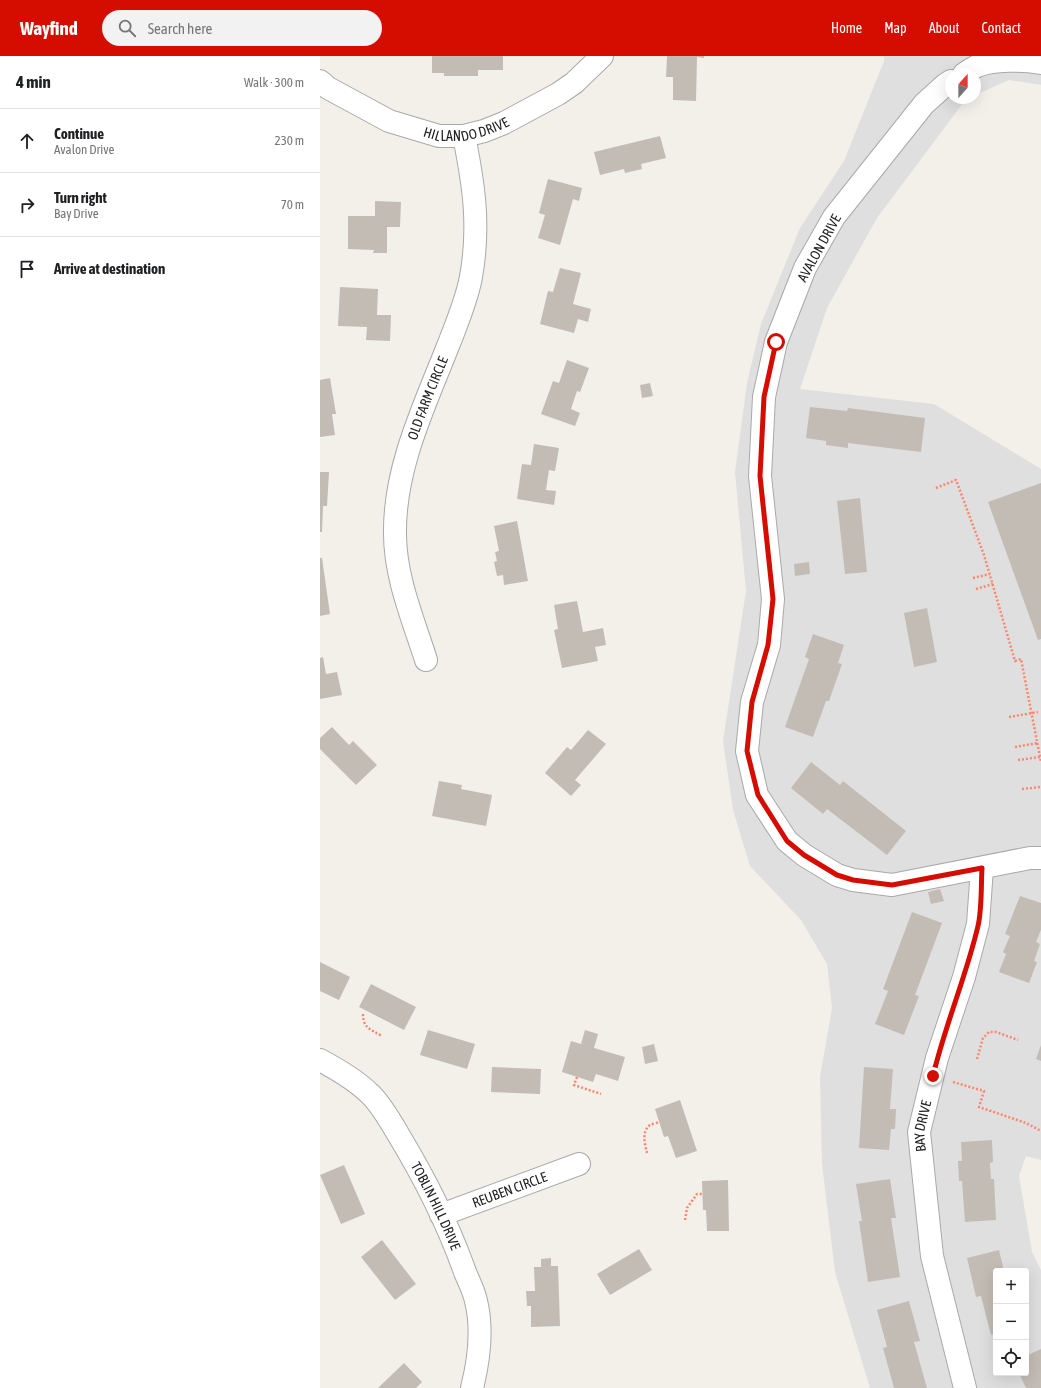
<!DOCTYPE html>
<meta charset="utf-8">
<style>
:root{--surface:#fff;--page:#f2f2f2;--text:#202124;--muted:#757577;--line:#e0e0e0;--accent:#d40d00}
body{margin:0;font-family:"Asap Condensed",sans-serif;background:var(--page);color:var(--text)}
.controls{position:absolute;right:12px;bottom:12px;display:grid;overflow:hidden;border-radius:4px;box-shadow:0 4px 16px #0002}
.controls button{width:36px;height:36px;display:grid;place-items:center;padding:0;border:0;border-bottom:1px solid var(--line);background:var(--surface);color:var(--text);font:20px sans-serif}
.compass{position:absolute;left:625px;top:12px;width:36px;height:36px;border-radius:50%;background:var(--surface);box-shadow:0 4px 16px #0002;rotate:21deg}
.stop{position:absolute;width:12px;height:12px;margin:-9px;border:3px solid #d40d00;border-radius:50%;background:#fff}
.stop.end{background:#d40d00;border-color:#fff;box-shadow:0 1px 4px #0008}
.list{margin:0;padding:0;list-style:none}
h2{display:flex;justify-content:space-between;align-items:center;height:52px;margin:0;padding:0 16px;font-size:17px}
h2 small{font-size:13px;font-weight:400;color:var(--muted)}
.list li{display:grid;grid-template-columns:26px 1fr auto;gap:12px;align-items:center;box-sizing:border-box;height:64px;padding:0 16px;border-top:1px solid var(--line)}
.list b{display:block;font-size:15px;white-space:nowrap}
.list p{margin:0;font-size:13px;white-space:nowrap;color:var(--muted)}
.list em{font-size:13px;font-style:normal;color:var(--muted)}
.icon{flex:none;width:22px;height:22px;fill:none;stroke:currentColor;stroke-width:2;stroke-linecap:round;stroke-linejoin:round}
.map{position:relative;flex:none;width:721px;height:1332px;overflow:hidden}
header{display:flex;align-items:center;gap:24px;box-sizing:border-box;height:56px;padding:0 20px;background:var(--accent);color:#fff}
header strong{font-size:19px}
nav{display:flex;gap:22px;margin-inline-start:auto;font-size:14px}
.search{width:280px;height:36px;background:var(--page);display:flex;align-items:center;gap:10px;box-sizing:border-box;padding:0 14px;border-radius:22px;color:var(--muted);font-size:15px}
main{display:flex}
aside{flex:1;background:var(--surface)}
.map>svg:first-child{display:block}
.residential{fill:#e0dfdf;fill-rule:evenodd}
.building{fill:#c3bcb4}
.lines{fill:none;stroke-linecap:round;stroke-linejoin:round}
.minor-casing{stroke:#a9a9a9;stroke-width:24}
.path{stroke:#fe866e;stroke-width:2.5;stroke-dasharray:2 2;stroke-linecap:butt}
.minor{stroke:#fff;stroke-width:22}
.route{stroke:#d40d00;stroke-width:5}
.labels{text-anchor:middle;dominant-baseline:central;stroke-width:3.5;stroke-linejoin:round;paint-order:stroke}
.street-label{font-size:14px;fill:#222;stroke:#fff}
</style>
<header>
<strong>Wayfind</strong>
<div class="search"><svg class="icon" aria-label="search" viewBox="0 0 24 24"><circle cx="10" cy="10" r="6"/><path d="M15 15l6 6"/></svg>Search here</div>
<nav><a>Home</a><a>Map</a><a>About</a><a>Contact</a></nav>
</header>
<main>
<aside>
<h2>4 min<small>Walk · 300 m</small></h2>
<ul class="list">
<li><svg class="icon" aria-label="ahead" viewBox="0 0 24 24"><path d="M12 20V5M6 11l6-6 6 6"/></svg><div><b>Continue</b><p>Avalon Drive</p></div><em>230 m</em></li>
<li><svg class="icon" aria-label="right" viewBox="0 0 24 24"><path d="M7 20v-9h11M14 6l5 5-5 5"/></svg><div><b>Turn right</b><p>Bay Drive</p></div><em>70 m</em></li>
<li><svg class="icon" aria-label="arrive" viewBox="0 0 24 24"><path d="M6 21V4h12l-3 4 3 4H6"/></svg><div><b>Arrive at destination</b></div></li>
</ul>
</aside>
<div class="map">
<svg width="721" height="1332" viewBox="0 0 721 1332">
<rect width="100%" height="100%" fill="#f2f0e9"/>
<path class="residential" d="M564,0H721V29L689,24L655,39V18H631V42H649L646,43L557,162L507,252L480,333L614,348L721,413V1104L706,1100L699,1120L712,1196L721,1214V1332H550L515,1216L502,1108L500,1021L512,952L507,908L481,864L430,810L413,754L403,685L426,535L415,416L427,327L441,268L480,172L524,105L564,5ZM676,1215H706V1317H676Z"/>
<path class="building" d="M112,0H183V14H158V20H124V17H112Z
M347,0H384V2L377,1L376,45L353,44V21H346Z
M340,80L346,102L321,108L322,113L305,117L304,113L280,119L274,96Z
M228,123L262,132L259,145L253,143L240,189L218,182L225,159L219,157Z
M55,145L81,146L80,171H67V197H53L54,194L28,193V160H55Z
M240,212L261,217L253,248L271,253L268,266L258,263L254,277L220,268L228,235L233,236Z
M20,231L58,233L57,259H71L70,285L46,284L47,271L18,270Z
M247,304L269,312L260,336L257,335L251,353L260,357L255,370L221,358L233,325L239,327Z
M10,322L16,358H12L15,379L0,381V324Z
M330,327L333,340L322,342L320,329Z
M490,351L527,355L528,352L605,362L601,396L528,387V392L506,389V385L486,382Z
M214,388L239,392L235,415L229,414L226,434L236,435L234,449L197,443L202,408L211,409Z
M0,416H9L7,450H3L2,476H0Z
M721,427V583L718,584L668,446Z
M540,442L547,516L525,518L517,445Z
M197,465L208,525L184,529L183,519L177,520L174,506L177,505L175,496L179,495L174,470Z
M0,502H2L10,558L0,560Z
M489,506L490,518L475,520L474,508Z
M257,545L263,576L283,572L286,589L275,591L278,605L242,612L234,574L238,573L234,549Z
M607,552L617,606L594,611L584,557Z
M493,578L524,589L518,607L522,608L509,645H506L493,681L465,671L489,603L485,601Z
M3,601L6,618L17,616L22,639L0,643V602Z
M12,671L29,689L33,685L57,709L36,729L0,693V682Z
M268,674L286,688L255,724L261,729L251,740L225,717L247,691L251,694Z
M491,706L520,729L523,725L586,775L567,799L507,753L503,758L471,732Z
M119,725L142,729L141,733L172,739L166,770L112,760Z
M620,833L624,845L611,848L608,836Z
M700,840L721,847V874L716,886L720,888L714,905L717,906L709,927L679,916L686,898L683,896L690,880L685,878Z
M592,856L622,867L595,939L599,940L584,979L555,968L568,935L563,933Z
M0,906L30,921L19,944L0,935Z
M51,928L96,951L84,974L39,951Z
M108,974L155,988L147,1013L100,999Z
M265,974L278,978L274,992L305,1001L298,1025L276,1018L273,1026L242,1016L251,985L261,988Z
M334,988L338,1005L325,1008L322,991Z
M721,989V1005L716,1003Z
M172,1011L221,1013L220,1038L171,1036Z
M544,1011L573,1013L570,1053H576L575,1073H571L569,1094L539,1092Z
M360,1044L377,1095L356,1102L348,1080L344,1081L335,1053Z
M672,1084L673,1106L670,1107L671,1123H674L676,1164L645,1166L642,1125H639L638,1105H642L641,1086Z
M24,1109L45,1158L21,1168L0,1119Z
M570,1123L576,1162H571L580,1221L548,1226L539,1165H542L536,1128Z
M408,1124L409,1175H387L386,1154H383L382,1125Z
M62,1184L96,1228L75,1244L41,1201Z
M319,1193L332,1214L290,1239L277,1218Z
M679,1194L684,1215H676V1277L671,1279L661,1240L656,1241L647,1202Z
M231,1202V1210H238L240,1270L211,1271V1250H207L206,1235H215L214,1211H221V1203Z
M589,1245L600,1285L594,1286L607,1332H574L563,1292L567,1291L557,1254Z
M721,1293V1332H706L699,1317H706V1300Z
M84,1307L102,1326L96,1332H58Z"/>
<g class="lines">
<defs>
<g id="minor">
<path d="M644,18C648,15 653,12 657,10C674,3 704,4 721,7"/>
<path id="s1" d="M0,25L8,32L69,65L119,80H144L164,75L184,67L238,38L254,27L282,0"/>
<path d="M631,25L625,29L604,48L514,161L485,212L456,286L444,341L440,420L453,543L449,589L432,646L427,695L437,739L467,785L484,799L517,819L533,824L572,829L710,802H721"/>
<path id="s2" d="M106,604C93,563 75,521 75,478C74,412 104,351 128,290C136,270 147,243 151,221C160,170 154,130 144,80"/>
<path id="s3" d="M0,1004C15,1012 38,1026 50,1038C60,1047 71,1066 78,1078C104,1121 128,1168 145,1216C149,1226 154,1235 156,1245C163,1273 159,1304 152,1332"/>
<path id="s4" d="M121,1159L259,1108"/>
<path id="s5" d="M645,1332L612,1200L599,1076L617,1002L644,921L658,868L662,812"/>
</g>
</defs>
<use href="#minor" class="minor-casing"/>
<path class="path" d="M616,432L636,424L664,499L695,605L701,603L721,706
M653,522L670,518
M656,533L673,528
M689,661L718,656
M695,691L718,687
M698,704L720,701
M702,733L721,731
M43,958C43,972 50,973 62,980
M657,1003L663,982L669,976H676L698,984
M257,1021L254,1029L281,1038
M633,1026L664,1035L659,1051L706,1067L721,1075
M327,1097C325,1088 321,1076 330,1069C332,1068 337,1067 339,1066
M365,1164L367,1152L377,1138H382"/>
<use href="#minor" class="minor"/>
</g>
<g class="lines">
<path class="route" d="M456,286L444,341L440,420L453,543L448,589L432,646L427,695L438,739L467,785L484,799L517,819L533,824L572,829L662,812C661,829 662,853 658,870C646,921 625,969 613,1020"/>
</g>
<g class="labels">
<g class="street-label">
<text stroke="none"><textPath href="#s1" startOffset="160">HILLANDO DRIVE</textPath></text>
<text transform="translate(499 192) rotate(-61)">AVALON DRIVE</text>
<text stroke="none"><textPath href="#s2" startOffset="271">OLD FARM CIRCLE</textPath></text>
<text stroke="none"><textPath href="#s5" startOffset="267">BAY DRIVE</textPath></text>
<text stroke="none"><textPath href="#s4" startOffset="73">REUBEN CIRCLE</textPath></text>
<text stroke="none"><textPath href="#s3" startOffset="191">TOBLIN HILL DRIVE</textPath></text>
</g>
</g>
</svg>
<div class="controls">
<button>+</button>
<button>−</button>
<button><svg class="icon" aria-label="locate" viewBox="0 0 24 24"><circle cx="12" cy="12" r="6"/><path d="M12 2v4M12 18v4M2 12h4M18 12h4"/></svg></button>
</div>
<svg class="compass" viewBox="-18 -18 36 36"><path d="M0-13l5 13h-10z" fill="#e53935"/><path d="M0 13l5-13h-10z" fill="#757577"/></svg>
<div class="stop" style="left:456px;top:286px"></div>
<div class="stop end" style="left:613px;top:1020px"></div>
</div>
</main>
